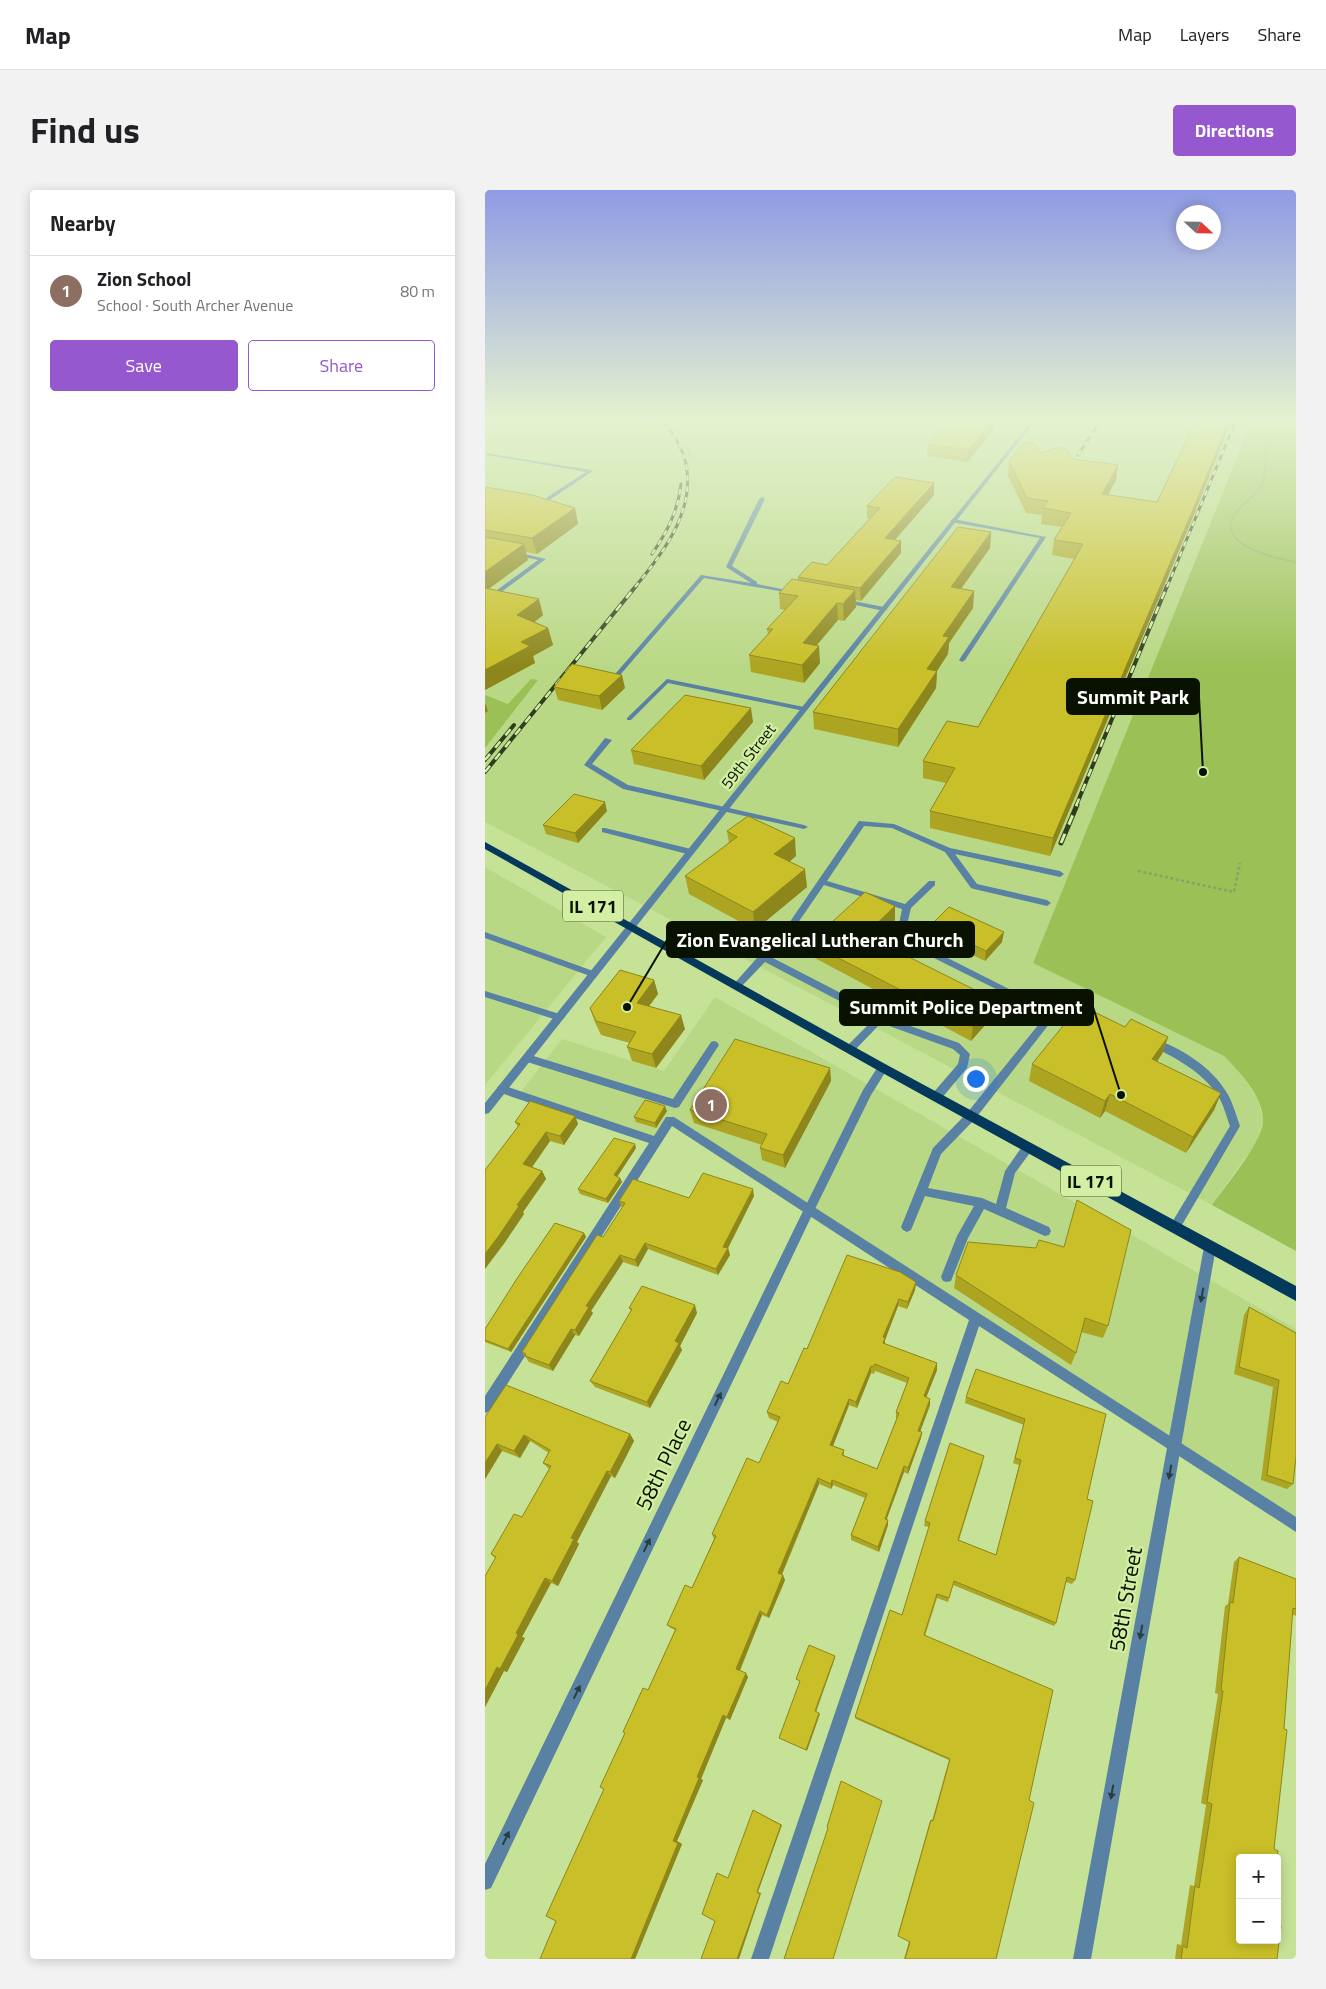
<!DOCTYPE html>
<meta charset="utf-8">
<style>
:root{--surface:#fff;--page:#f2f2f2;--text:#202124;--muted:#757577;--line:#e0e0e0;--accent:#9658ce}
body{margin:0;font-family:"Titillium Web",sans-serif;background:var(--page);color:var(--text)}
.controls{position:absolute;right:15px;bottom:15px;display:grid;overflow:hidden;border-radius:5px;box-shadow:0 2px 12px #0003}
.controls button{width:45px;height:45px;display:grid;place-items:center;padding:0;border:0;border-bottom:1px solid var(--line);background:var(--surface);color:var(--text);font:25px sans-serif}
.compass{position:absolute;left:691px;top:15px;width:45px;height:45px;border-radius:50%;background:var(--surface);box-shadow:0 2px 12px #0003;rotate:112deg}
.you{position:absolute;left:490px;top:888px;width:18px;height:18px;margin:-12px;border:4px solid #fff;border-radius:50%;background:#1a73e8;box-shadow:0 0 0 8px #1a73e833}
.badge{display:grid;place-items:center;width:32px;height:32px;border-radius:50%;background:var(--accent);color:#fff;font-size:16px;font-weight:700}
.pin{position:absolute;translate:-50% -50%;border:2px solid #fff;box-shadow:0 1px 5px #0006}
.list{margin:0;padding:0;list-style:none}
h2{display:flex;justify-content:space-between;align-items:center;height:65px;margin:0;padding:0 20px;font-size:21px}
h2 small{font-size:16px;font-weight:400;color:var(--muted)}
.list li{display:grid;grid-template-columns:32px 1fr auto;gap:15px;align-items:center;box-sizing:border-box;height:70px;padding:0 20px;border-top:1px solid var(--line)}
.list b{display:block;font-size:19px;white-space:nowrap}
.list p{margin:0;font-size:16px;white-space:nowrap;color:var(--muted)}
.list em{font-size:16px;font-style:normal;color:var(--muted)}
.actions{display:flex;gap:10px;padding:15px 20px}
.actions a{flex:1;padding:11px 0;border:1px solid var(--accent);border-radius:5px;text-align:center;font-size:18px;color:var(--accent)}
.actions .main{background:var(--accent);color:#fff}
.map{position:relative;flex:none;width:811px;height:1769px;overflow:hidden;border-radius:5px}
header{display:flex;align-items:center;gap:30px;box-sizing:border-box;height:70px;padding:0 25px;background:var(--surface);border-bottom:1px solid var(--line)}
header strong{font-size:24px}
nav{display:flex;gap:28px;margin-inline-start:auto;font-size:18px}
.intro{display:flex;align-items:center;justify-content:space-between;box-sizing:border-box;height:120px;padding:0 30px}
h1{margin:0;font-size:35px}
.button{padding:12px 22px;border-radius:5px;background:var(--accent);color:#fff;font-size:18px;font-weight:700}
main{display:flex;gap:30px;padding:0 30px}
aside{flex:1;background:var(--surface);border-radius:5px;box-shadow:0 2px 12px #0003}
.map>svg:first-child{display:block}
.built{fill:#b9d885}
.green{fill:#9bc056}
.lines{fill:none;stroke-linecap:round;stroke-linejoin:round}
.path-far1{stroke:#8aa168;stroke-width:2;stroke-dasharray:2 1;stroke-linecap:butt}
.path{stroke:#8aa168;stroke-width:2.5;stroke-dasharray:3 2.5;stroke-linecap:butt}
.service{fill:#5881a4;fill-rule:evenodd}
.minor{fill:#5881a4;fill-rule:evenodd}
.primary{fill:#05395c;fill-rule:evenodd}
.rail-far2-casing{stroke:#2f3c1e;stroke-width:3}
.rail-far1-casing{stroke:#2f3c1e;stroke-width:4}
.rail-casing{stroke:#2f3c1e;stroke-width:5}
.rail-far2{stroke:#d2efa3;stroke-width:2;stroke-dasharray:5.5;stroke-linecap:butt}
.rail-far1{stroke:#d2efa3;stroke-width:2.5;stroke-dasharray:8;stroke-linecap:butt}
.rail{stroke:#d2efa3;stroke-width:3;stroke-dasharray:10;stroke-linecap:butt}
.wall{fill:#ada422;fill-rule:evenodd}
.shaded-wall{fill:#8d861c}
.building{fill:#c9bf28;stroke:#8d861c;fill-rule:evenodd}
.oneway{fill:#293e42}
.labels{text-anchor:middle;dominant-baseline:central;stroke-width:4.5;stroke-linejoin:round;paint-order:stroke}
.far-street-label{font-size:16px;fill:#091200;stroke:#d2efa3}
.shield{fill:#d2efa3;stroke:#455431;stroke-width:1}
.shield-label{font-size:18px;font-weight:bold;fill:#091200}
.near-street-label{font-size:22px;fill:#091200;stroke:#d2efa3}
.leader{fill:none;stroke:#091200;stroke-width:2}
.callout-dot{fill:#091200;stroke:#d2efa3;stroke-width:2}
.callout{fill:#091200;stroke:#091200;stroke-width:2}
.callout-label{font-size:20px;text-anchor:middle;font-weight:bold;fill:#fff}
</style>
<header>
<strong>Map</strong>
<nav><a>Map</a><a>Layers</a><a>Share</a></nav>
</header>
<div class="intro"><h1>Find us</h1><a class="button">Directions</a></div>
<main>
<aside>
<h2>Nearby<small></small></h2>
<ul class="list">
<li><span class="badge" style="background:#8d6e63">1</span><div><b>Zion School</b><p>School · South Archer Avenue</p></div><em>80 m</em></li>
</ul>
<div class="actions"><a class="main">Save</a><a>Share</a></div>
</aside>
<div class="map">
<svg width="811" height="1769" viewBox="0 0 811 1769">
<rect width="100%" height="100%" fill="#c5e297"/>
<path class="built" d="M0,230H767L548,773L739,866L759,887L773,910L778,931L772,951L727,1015L0,632Z
M0,677L121,747L0,895Z
M230,807L811,1139V1335L182,927L168,948L34,904L77,849L179,881Z"/>
<path class="green" d="M767,230H811V1061L727,1015C740,997 778,951 778,931C778,905 755,883 739,866L548,773Z
M46,489L53,490L0,558V505L23,514Z"/>
<g class="lines">
<path class="path-far1" d="M185,230L199,248L206,268
M795,230C773,250 785,267 778,291C774,304 761,310 753,320C724,354 790,368 811,372"/>
<path class="path" d="M653,681L749,702L755,673"/>
<path class="service" d="M153,230H158L162,234L158,235Z
M0,263L106,280L108,281L63,311L61,308L101,282L2,265Z
M277,307L280,309L247,376L272,392V394L311,402V404L219,388L135,485H131V483L216,385L266,393L241,377L274,309Z
M468,329L561,347L480,470L477,472L474,470L555,348L466,332V330Z
M31,362L61,369L0,414V409L53,370L29,365L28,364Z
M358,409L399,417L402,419L399,421L356,412L355,411Z
M182,489L319,517L322,519L319,521L183,493L146,530H142V528Z
M120,548L127,550L107,574L143,595L319,635L323,637L319,639L138,599L99,575Z
M374,631L409,634L465,658L575,681L579,684L575,687L470,664L492,694L562,710L566,713L562,716L489,699L486,698L460,662L407,638L379,636L342,691L420,714L444,691H450V695L426,718L421,739L427,750L526,800L528,802L526,804L523,805L421,754L413,739L417,719L339,695L308,740L284,766L408,830L474,853L485,864L482,878L456,909H448L447,906L448,903L473,874L475,865L468,859L396,833L368,862H362L360,859L362,856L389,829L280,772L255,798L252,799L247,796L272,768L260,761L243,748L242,746L243,744C252,743 268,758 277,763L302,736Z
M117,638H120L206,659L210,662L206,665L117,642Z
M0,742L111,782L113,784L111,786H105L0,748Z
M0,801L78,825L80,827L75,831L0,807Z
M578,807L607,821L609,823L607,825H601L579,815L490,929L456,964L443,998L497,1008L511,1014L520,981L539,954L543,953L547,954L548,957L547,960L530,983L521,1018L564,1037L566,1041L564,1045L560,1046L499,1019L483,1048L466,1091L462,1092L458,1091L456,1087L472,1046L489,1016L440,1006L426,1040L422,1042L418,1040L416,1037L448,958L482,923L575,808Z
M667,848C695,857 727,877 742,903C748,913 751,925 755,936L694,1040L690,1042L686,1040L684,1037L686,1034L745,936C741,926 739,915 733,906C717,881 689,867 664,855L662,852L664,849Z
M229,851L232,852L234,855L232,858L194,917L190,918L39,871L37,868L42,864L188,909L226,852Z
M17,895L169,946L181,927H189L811,1327V1342L494,1136L284,1769H266L484,1130L187,936L5,1221L0,1223V1206L164,953L13,902L12,899L13,896Z"/>
<path class="minor" d="M547,230H551L4,923L0,924V913Z
M398,874L402,875L403,878L386,905L328,1023L6,1698L0,1700V1674L320,1017L378,900L394,875Z
M725,1052L729,1053L731,1057L606,1769H588L719,1057L721,1053Z"/>
<path class="primary" d="M0,652L402,875L811,1096V1111L394,881L0,659Z"/>
<defs>
<path id="rail-far2" d="M593,265L616,230
M167,364C182,342 193,321 196,294
M150,397C180,361 214,316 199,266C195,253 186,241 178,230
M682,397L751,230"/>
<path id="rail-far1" d="M0,570L29,535
M0,582L151,396
M591,616L682,396"/>
<path id="rail" d="M576,653L592,615"/>
</defs>
<use href="#rail-far2" class="rail-far2-casing"/>
<use href="#rail-far1" class="rail-far1-casing"/>
<use href="#rail" class="rail-casing"/>
<use href="#rail-far2" class="rail-far2"/>
<use href="#rail-far1" class="rail-far1"/>
<use href="#rail" class="rail"/>
</g>
<path class="wall" d="M509,230L508,241L482,272L442,266L443,255L475,231Z
M623,230H644L642,232Z
M711,230H747L706,332L565,666L445,638V621L461,593L438,588V571L493,537L589,369L567,365L569,350L577,337L556,334L557,325L541,323L523,286L524,271L556,263L588,269L633,275L631,290L623,305L672,312Z
M449,293V305L410,350L416,363L376,411L371,410V417L359,431L353,430L331,456L335,473L319,493L266,482L264,465L283,444L282,439L300,420L295,419L294,403L313,390V387L342,375L385,328H382V316Z
M0,297L90,318L93,334L52,364L41,362L43,370L4,399L58,425L49,432L63,438L68,455L48,466L50,473L0,500Z
M506,342L505,358L476,399L489,401L488,418L464,453L463,464L452,481L451,498L413,557L329,539L328,522Z
M69,497L140,498L117,520L73,510Z
M268,532L219,590L149,574L146,560Z
M122,621L93,653L61,644L58,635Z
M242,641L311,666L304,672L322,697L270,740L204,704L200,686L244,653Z
M410,716V730L390,750L510,824L486,851L326,766L324,753Z
M446,735L517,752L500,771L446,745Z
M169,790L173,804L164,816L200,839L171,878L147,871L142,857L145,853L116,845L110,832L105,818Z
M640,837L683,847L677,864L672,872L736,903L729,920L701,963L620,921L615,928L544,891L547,874Z
M345,878L346,891L300,978L277,970L275,958L277,955L209,933L205,920Z
M182,921L171,938L151,932L149,927Z
M90,926L93,934L79,955L65,951L47,977L57,981L61,989L38,1022L39,1024L18,1055L33,937L30,932Z
M151,958L132,987L135,988L137,992L123,1013L95,1004L93,999Z
M269,1006L243,1058L245,1065L233,1085L163,1059L153,1077L138,1072L106,1121L108,1123L94,1146L90,1145L68,1181L44,1172L37,1162L118,1047L137,1018L134,1011Z
M99,1043L101,1047L26,1162L0,1152V1139Z
M471,1085L623,1136L618,1148L596,1142L591,1163L586,1175L469,1098Z
M431,1092L430,1100L422,1119L413,1116L400,1150V1154L452,1173V1180L441,1207L445,1209V1215L435,1242H437L436,1248L423,1284L419,1282L401,1329L403,1335L394,1362L366,1350V1345L380,1308L348,1295L346,1299L334,1294L297,1385L300,1390L284,1428L277,1425L255,1481L263,1487L245,1530L241,1528L216,1589L218,1590L192,1651L197,1654L150,1769H55L71,1731L140,1543L163,1500L190,1440L186,1438L182,1435L207,1398L229,1349L227,1344L274,1273L293,1232L284,1228L282,1222L303,1194L322,1159ZM390,1181L422,1193L411,1222V1228H412L392,1279L359,1266V1260L348,1256L364,1215L372,1218L386,1183L389,1184Z
M764,1117L811,1143L808,1294L802,1299L776,1290L788,1197L749,1184L759,1125Z
M144,1118L212,1123L195,1156L197,1160L165,1218L110,1197L105,1191L146,1121Z
M481,1207L621,1224L602,1309L590,1390L587,1394L581,1392L571,1433L569,1436L468,1395L463,1412L452,1408L440,1446L544,1610L511,1769H419L424,1751L413,1746V1744L445,1631L446,1630L447,1631L464,1570L371,1529L370,1527L417,1425L444,1337L439,1336L440,1331L498,1272L474,1350L511,1365L534,1275L528,1273L539,1235L480,1213Z
M0,1227L145,1244L149,1251L130,1288L126,1286L92,1352L94,1354L73,1396L66,1393L37,1447L40,1448L22,1482L19,1481L0,1517L10,1368L6,1364L37,1327L64,1279L58,1273L64,1263L45,1251L35,1268L17,1261L0,1289Z
M754,1367L811,1389V1426L807,1424L755,1668L792,1769H690L692,1754L696,1755L705,1695L709,1696L721,1615L716,1613L733,1504L730,1503L740,1416L743,1414L749,1372Z"/>
<path class="shaded-wall" d="M509,230L508,241L482,272L483,260Z
M744,230H747L706,332L565,666L568,648Z
M633,275L631,290L615,319L617,304Z
M449,293V305L400,361V348Z
M90,318L93,334L52,364L47,348Z
M506,342L505,358L465,414L466,397Z
M416,351V363L376,411L375,398Z
M39,354L43,370L0,401V382Z
M370,400L371,417L359,431L358,414Z
M489,401L488,418L464,453L463,464L442,496V479L458,446Z
M54,409L58,425L37,442L32,425Z
M352,413L353,430L319,470L318,453Z
M63,438L68,455L48,466L50,473L0,500V480L36,452Z
M334,456L335,473L319,493L317,475Z
M452,481L451,498L413,557V539Z
M137,485L140,498L117,520L114,506Z
M0,513L3,521L0,523Z
M266,518L268,532L219,590L216,576Z
M120,612L122,621L93,653L90,643Z
M310,648L311,666L292,682L289,664Z
M320,679L322,697L270,740L268,722Z
M410,716V730L381,758L380,745Z
M519,742L517,752L500,771L501,761Z
M169,790L173,804L156,827L152,813Z
M512,811L510,824L486,851L488,837Z
M196,825L200,839L171,878L167,864Z
M683,847L677,864L661,886L667,869Z
M345,878L346,891L300,978L298,965Z
M736,903L729,920L701,963L708,947Z
M625,904L620,921L615,928L620,911Z
M180,916L182,921L171,938L170,933Z
M90,926L93,934L79,955L75,946Z
M61,942L65,951L43,983L38,974Z
M150,954L151,958L130,990L129,985Z
M57,981L61,989L38,1022L39,1024L18,1055L0,1079V1064L32,1015Z
M135,988L137,992L123,1013L121,1009Z
M268,999L269,1006L243,1058L245,1065L233,1085L231,1079L238,1057Z
M99,1043L101,1047L26,1162L23,1159Z
M160,1053L163,1059L153,1077L150,1070Z
M135,1065L138,1072L106,1121L108,1123L94,1146L90,1140L101,1116Z
M431,1092L430,1100L422,1119L423,1112Z
M414,1109L413,1116L400,1150V1155L398,1160V1147Z
M210,1115L212,1123L195,1156L197,1160L165,1218L162,1212L190,1151Z
M86,1139L90,1145L68,1181L64,1175Z
M452,1173V1180L439,1213V1206Z
M386,1176V1183L372,1218L371,1212Z
M364,1209V1215L346,1261L345,1255Z
M445,1209V1215L433,1247V1241Z
M437,1242L436,1248L423,1284V1278Z
M145,1244L149,1251L130,1288L125,1282Z
M39,1245L45,1251L35,1268L29,1261Z
M12,1254L17,1261L0,1289V1273Z
M419,1276V1282L400,1334V1329Z
M122,1281L126,1286L92,1352L94,1354L73,1396L67,1391L86,1348Z
M333,1288L334,1294L295,1388L293,1383Z
M347,1290L348,1295L346,1299V1294Z
M403,1330V1335L394,1362L393,1357Z
M298,1385L300,1390L284,1428L282,1425Z
M60,1388L66,1393L37,1447L40,1448L22,1482L15,1479L31,1443Z
M275,1421L277,1425L254,1482L251,1479Z
M350,1466V1468L331,1522L330,1521Z
M12,1477L19,1481L0,1517V1500Z
M261,1483L263,1487L245,1530L242,1527Z
M334,1523L335,1524L322,1561L321,1560Z
M238,1525L241,1528L216,1589L212,1587Z
M214,1588L218,1590L192,1651L197,1654L150,1769H146L188,1651Z
M268,1620L297,1635L273,1702L276,1703L254,1769H252L272,1702Z"/>
<path class="building" d="M466,230L475,231L476,230H509L483,260L443,255Z
M711,230H744L709,317L568,648L445,621L470,578L438,571L462,531L493,537L598,354L569,350L586,323L558,318L563,311L542,308L524,271L539,253H549L556,263L571,258H580L588,269L633,275L617,304L672,312Z
M410,287L449,293L400,348L416,351L375,398L313,387L327,372L342,375L395,318L382,316Z
M0,297L47,305L90,318L47,348L0,340Z
M473,337L506,342L466,397L489,401L458,446L464,447L442,479L452,481L413,539L328,522Z
M0,347L39,354L0,382Z
M307,389L370,400L358,414L352,413L318,453L334,456L317,475L264,465L288,439H282L313,406L294,403Z
M0,398L54,409L32,425L63,438L36,452L45,456L0,480Z
M87,474L137,485L114,506L69,497Z
M200,505L266,518L216,576L146,560Z
M89,604L120,612L90,643L58,635Z
M263,626L310,648L289,664L320,679L268,722L200,686L252,647L242,641Z
M380,702L410,716L380,745L512,811L488,837L324,753Z
M464,717L519,742L501,761L446,735Z
M135,780L169,790L152,813L196,825L167,864L142,857L151,842L111,831L105,818Z
M595,815L640,837L646,829L683,847L667,869L736,903L708,947L625,904L620,911L547,874Z
M250,849L345,878L298,965L275,958L282,944L205,920Z
M160,910L180,916L170,933L149,927Z
M45,911L90,926L75,946L61,942L38,974L57,981L32,1015L34,1016L13,1047L0,1064V980L35,934L30,932Z
M129,948L150,954L129,985L135,988L121,1009L93,999Z
M218,983L268,999L238,1057L243,1058L231,1079L160,1053L150,1070L135,1065L101,1116L104,1117L90,1140L86,1139L64,1175L40,1166L41,1164L37,1162L112,1045L118,1047L140,1013L134,1011L148,989L204,1008Z
M592,1010L646,1040L623,1136L600,1128L591,1163L471,1085L483,1052L551,1058L554,1050L579,1057Z
M70,1033L99,1043L23,1159L0,1150V1139L33,1087Z
M362,1065L415,1082L431,1092L423,1112L414,1109L398,1147L400,1148L398,1153L452,1173L439,1206L445,1209L433,1241L437,1242L423,1278L419,1276L400,1329L403,1330L393,1357L366,1345L382,1304L347,1290L346,1294L333,1288L293,1383L298,1385L282,1425L275,1421L251,1479L261,1483L242,1527L238,1525L212,1587L214,1588L188,1651L193,1653L146,1769H55L71,1731L61,1726L119,1599L115,1597L140,1543L138,1542L158,1498L163,1500L191,1439L182,1435L200,1395L207,1398L231,1346L227,1344L262,1268L274,1273L295,1227L282,1222L296,1191L303,1194L319,1158L322,1159ZM390,1174L424,1188L411,1222L414,1223L392,1279L357,1265L359,1260L345,1255L364,1209L371,1212L386,1176L388,1177Z
M157,1096L210,1115L190,1151L194,1153L162,1212L105,1191L147,1119L144,1118Z
M764,1117L811,1143V1267L808,1294L782,1285L794,1190L754,1177Z
M491,1179L621,1224L602,1309L608,1311L600,1345L590,1390L582,1387L571,1433L469,1391L464,1408L452,1404L439,1445L568,1500L544,1610L549,1613L511,1769H420L425,1752L413,1746L446,1630L448,1631L465,1569L370,1527L405,1420L417,1425L445,1333L440,1331L465,1253L499,1266L473,1350L511,1365L536,1270L530,1268L540,1229L481,1207Z
M21,1195L145,1244L125,1282L122,1281L86,1348L89,1349L67,1391L60,1388L31,1443L33,1445L15,1479L12,1477L0,1500V1386L11,1367L6,1364L29,1324L37,1327L66,1276L58,1273L65,1260L39,1245L29,1261L12,1254L0,1273V1227Z
M754,1367L811,1389V1419L808,1418L799,1539L802,1540L789,1659L793,1661L792,1670V1668H755V1750H792V1735L796,1736L792,1769H696L698,1756L702,1758L710,1696L714,1698L727,1614L722,1612L738,1501L736,1500L745,1412L748,1413Z
M324,1455L350,1466L330,1521L334,1523L321,1560L294,1548L315,1491L311,1489Z
M356,1591L397,1611L348,1769H299L343,1638L342,1637Z
M268,1620L296,1635L272,1702L275,1704L252,1769H216L230,1731L217,1724L232,1683L243,1688Z"/>
<defs><path id="oneway-solid" d="M-6-.8H1V-3.2L6.5 0L1 3.2V.8H-6Z" transform="scale(1.25)"/></defs>
<g class="oneway">
<use href="#oneway-solid" transform="translate(717 1105) rotate(100)"/>
<use href="#oneway-solid" transform="translate(233 1209) rotate(-64)"/>
<use href="#oneway-solid" transform="translate(685 1282) rotate(100)"/>
<use href="#oneway-solid" transform="translate(162 1355) rotate(-64)"/>
<use href="#oneway-solid" transform="translate(656 1442) rotate(100)"/>
<use href="#oneway-solid" transform="translate(92 1502) rotate(-64)"/>
<use href="#oneway-solid" transform="translate(627 1602) rotate(100)"/>
<use href="#oneway-solid" transform="translate(21 1648) rotate(-64)"/>
</g>
<linearGradient id="sky" x2="0" y2="1"><stop stop-color="#8f9be4"/><stop offset="0.48" stop-color="#e5f2d0"/><stop offset="1" stop-color="#e5f2d0" stop-opacity="0"/></linearGradient>
<rect width="811" height="478" fill="url(#sky)"/>
<g class="labels">
<g class="far-street-label">
<text transform="translate(263 566) rotate(-52)">59th Street</text>
</g>
<g class="shield">
<rect x="78" y="700.5" width="60" height="31" rx="4"/>
<rect x="576" y="975.5" width="60" height="31" rx="4"/>
</g>
<g class="shield-label">
<text x="108" y="716">IL 171</text>
<text x="606" y="991">IL 171</text>
</g>
<g class="near-street-label">
<text transform="translate(178 1274) rotate(-64)">58th Place</text>
<text transform="translate(640 1409) rotate(-80)">58th Street</text>
</g>
</g>
<path class="leader" d="M718 582L714 507M142 817L182 750M636 905L608 817"/>
<g class="callout-dot">
<circle cx="718" cy="582" r="5"/>
<circle cx="142" cy="817" r="5"/>
<circle cx="636" cy="905" r="5"/>
</g>
<g class="callout">
<rect x="582" y="489" width="132" height="35" rx="5"/>
<rect x="182" y="732" width="307" height="35" rx="5"/>
<rect x="355" y="800" width="253" height="35" rx="5"/>
</g>
<g class="callout-label">
<text x="648" y="514">Summit Park</text>
<text x="335" y="757">Zion Evangelical Lutheran Church</text>
<text x="481" y="824">Summit Police Department</text>
</g>
</svg>
<div class="controls">
<button>+</button>
<button>−</button>
</div>
<svg class="compass" viewBox="-18 -18 36 36"><path d="M0-13l5 13h-10z" fill="#e53935"/><path d="M0 13l5-13h-10z" fill="#757577"/></svg>
<div class="you"></div>
<div class="pin badge" style="left:226px;top:915px;background:#8d6e63">1</div>
</div>
</main>
